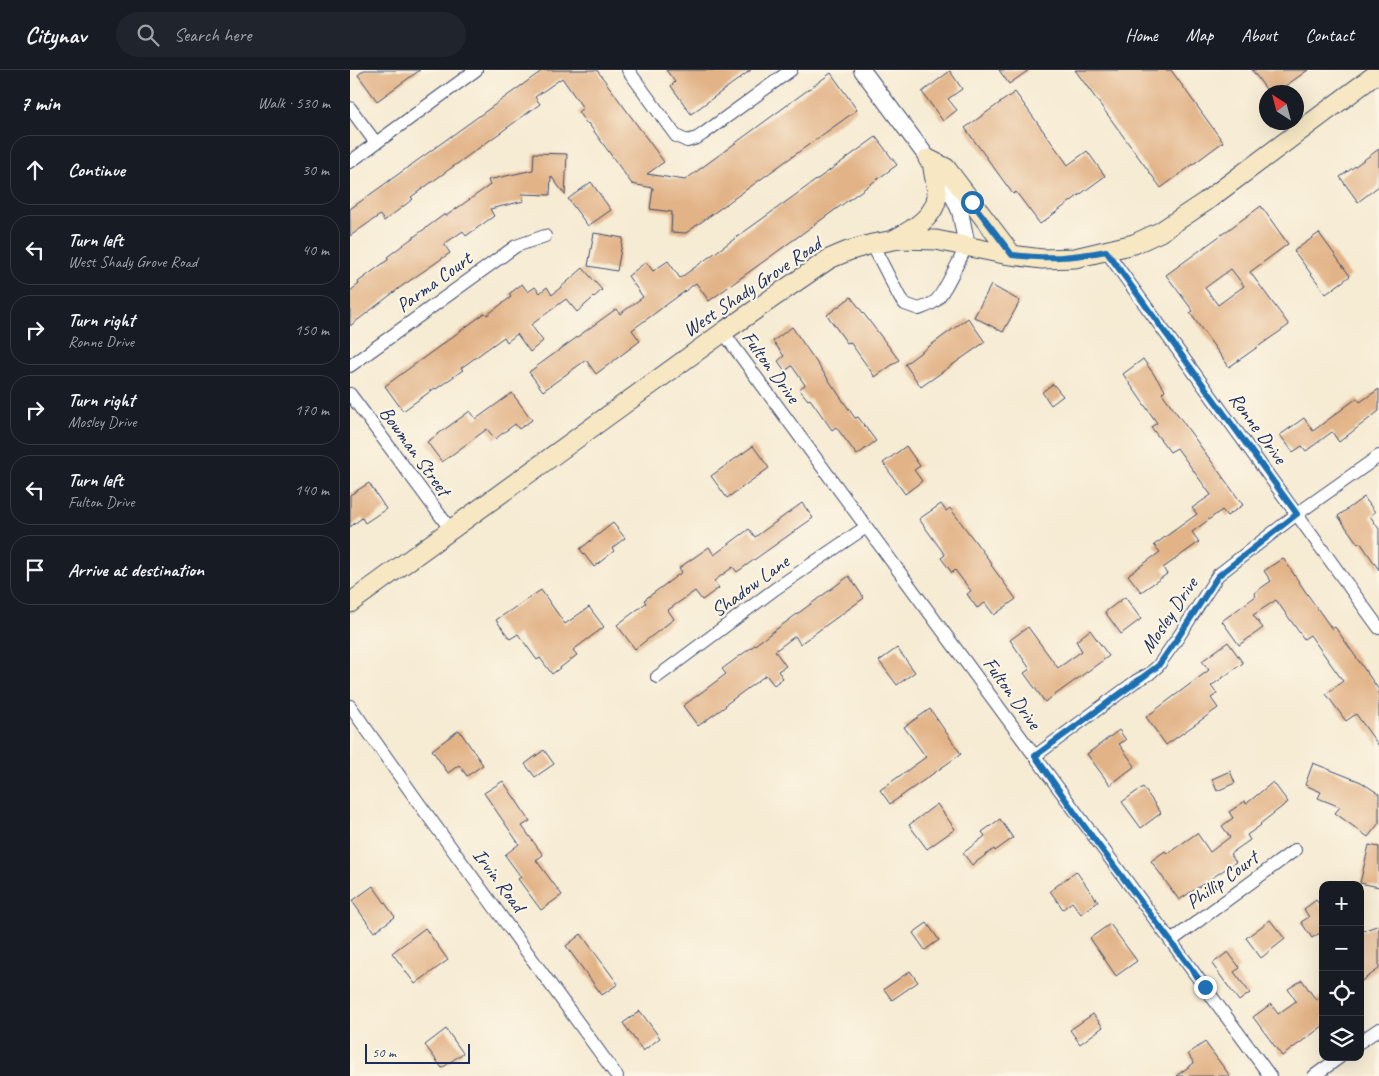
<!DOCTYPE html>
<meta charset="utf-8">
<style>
:root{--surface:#171b24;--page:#20242c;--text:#f1f3f6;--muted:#9ea1a6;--line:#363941}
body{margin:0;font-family:Caveat,sans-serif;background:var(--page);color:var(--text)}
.controls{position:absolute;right:15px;bottom:15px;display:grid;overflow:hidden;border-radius:10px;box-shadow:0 5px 20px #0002}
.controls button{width:45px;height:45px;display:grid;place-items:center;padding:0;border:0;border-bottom:1px solid var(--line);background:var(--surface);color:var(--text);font:25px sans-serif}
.compass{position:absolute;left:909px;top:15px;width:45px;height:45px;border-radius:50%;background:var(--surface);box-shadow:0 5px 20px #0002;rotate:324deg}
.scale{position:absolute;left:15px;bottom:12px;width:105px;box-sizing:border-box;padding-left:5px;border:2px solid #1b2f5e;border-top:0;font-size:14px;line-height:18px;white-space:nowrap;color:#1b2f5e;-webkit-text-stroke:4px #fcf5e5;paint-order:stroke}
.stop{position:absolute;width:15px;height:15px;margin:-11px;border:4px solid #1f6fb2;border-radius:50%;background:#fff}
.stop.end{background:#1f6fb2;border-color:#fff;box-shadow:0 1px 5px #0008}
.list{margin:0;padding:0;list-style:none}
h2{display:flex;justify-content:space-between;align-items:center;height:65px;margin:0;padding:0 20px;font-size:21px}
h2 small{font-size:16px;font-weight:400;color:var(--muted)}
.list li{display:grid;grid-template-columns:32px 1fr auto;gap:15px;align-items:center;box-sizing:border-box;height:70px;margin:0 10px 10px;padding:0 10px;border:1px solid var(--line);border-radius:20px}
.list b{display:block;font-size:19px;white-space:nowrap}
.list p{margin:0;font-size:16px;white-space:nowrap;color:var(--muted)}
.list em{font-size:16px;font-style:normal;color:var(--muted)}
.icon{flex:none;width:28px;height:28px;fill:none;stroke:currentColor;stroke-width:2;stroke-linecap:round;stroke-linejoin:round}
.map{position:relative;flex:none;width:1029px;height:1006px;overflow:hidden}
header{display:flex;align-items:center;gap:30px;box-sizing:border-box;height:70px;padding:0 25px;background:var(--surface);border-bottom:1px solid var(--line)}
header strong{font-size:24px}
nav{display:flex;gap:28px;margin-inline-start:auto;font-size:18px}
.search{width:350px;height:45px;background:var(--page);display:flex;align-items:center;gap:12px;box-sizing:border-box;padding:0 18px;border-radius:28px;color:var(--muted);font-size:19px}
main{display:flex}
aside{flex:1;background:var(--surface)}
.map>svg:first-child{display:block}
.building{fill:#e2b387;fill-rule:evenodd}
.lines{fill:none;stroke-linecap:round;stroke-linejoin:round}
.minor-casing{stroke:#3c4b70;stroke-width:14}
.tertiary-casing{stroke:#3c4b70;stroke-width:18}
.secondary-casing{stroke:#3c4b70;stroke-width:21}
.minor{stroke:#fff;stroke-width:12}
.tertiary{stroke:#fff;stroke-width:16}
.secondary{stroke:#f7e8c3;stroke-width:19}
.route{stroke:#1f6fb2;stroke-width:6}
.labels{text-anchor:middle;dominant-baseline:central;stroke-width:4.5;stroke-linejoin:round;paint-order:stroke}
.street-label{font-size:20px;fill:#1b2f5e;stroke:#fcf5e5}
</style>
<header>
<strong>Citynav</strong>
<div class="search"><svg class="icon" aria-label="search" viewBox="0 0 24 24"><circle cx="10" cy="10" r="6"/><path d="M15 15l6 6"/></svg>Search here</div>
<nav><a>Home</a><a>Map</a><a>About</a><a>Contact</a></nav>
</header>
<main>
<aside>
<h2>7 min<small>Walk · 530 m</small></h2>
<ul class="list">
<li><svg class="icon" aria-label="ahead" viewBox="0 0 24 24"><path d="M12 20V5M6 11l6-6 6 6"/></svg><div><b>Continue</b></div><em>30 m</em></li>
<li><svg class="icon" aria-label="left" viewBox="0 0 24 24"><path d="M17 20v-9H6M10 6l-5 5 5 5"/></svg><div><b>Turn left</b><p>West Shady Grove Road</p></div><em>40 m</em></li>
<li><svg class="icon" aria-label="right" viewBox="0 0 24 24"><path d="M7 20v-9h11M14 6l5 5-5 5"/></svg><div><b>Turn right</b><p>Ronne Drive</p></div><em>150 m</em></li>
<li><svg class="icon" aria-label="right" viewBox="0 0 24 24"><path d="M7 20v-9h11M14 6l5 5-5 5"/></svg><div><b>Turn right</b><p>Mosley Drive</p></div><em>170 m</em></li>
<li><svg class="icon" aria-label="left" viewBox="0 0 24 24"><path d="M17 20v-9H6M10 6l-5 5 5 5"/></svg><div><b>Turn left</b><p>Fulton Drive</p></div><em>140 m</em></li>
<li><svg class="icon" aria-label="arrive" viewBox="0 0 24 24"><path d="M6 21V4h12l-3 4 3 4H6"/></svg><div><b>Arrive at destination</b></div></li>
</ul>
</aside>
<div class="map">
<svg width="1029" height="1006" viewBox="0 0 1029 1006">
<rect width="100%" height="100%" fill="#fcf5e5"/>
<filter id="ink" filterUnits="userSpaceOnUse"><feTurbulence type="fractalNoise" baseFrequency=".02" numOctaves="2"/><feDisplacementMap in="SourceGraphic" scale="10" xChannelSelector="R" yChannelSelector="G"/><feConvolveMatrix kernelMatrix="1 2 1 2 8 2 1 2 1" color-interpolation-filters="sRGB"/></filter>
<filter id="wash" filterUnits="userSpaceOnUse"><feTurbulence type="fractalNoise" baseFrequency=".0096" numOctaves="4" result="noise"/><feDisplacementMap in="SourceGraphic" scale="20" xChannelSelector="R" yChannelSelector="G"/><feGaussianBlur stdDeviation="1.12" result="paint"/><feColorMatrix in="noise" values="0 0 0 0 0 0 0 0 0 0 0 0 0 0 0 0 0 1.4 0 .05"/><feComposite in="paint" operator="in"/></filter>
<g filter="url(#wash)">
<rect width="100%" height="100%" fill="#f6ebd3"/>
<g id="blocks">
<path class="building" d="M14,0H70L27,31L8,5Z
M193,0H247L314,92L297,104L335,110L481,3L507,40L336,163L321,162L322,142L300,139L303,118L282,114L238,53L237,54L228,42L233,38L212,8L185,27L190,34L61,127L63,129L34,151L30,145L0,166V139Z
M316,0H401L341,44L321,16L325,12Z
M649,0H679L659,14Z
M725,0H821L873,72L811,118Z
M902,0H958L927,22H918Z
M600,1L612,19L598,29L607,40L593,51L572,22Z
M665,22L718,95L737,81L755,106L690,154L666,122L663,124L615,58Z
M526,67L547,95L359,231L346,213L282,260L290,271L246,304L236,290L193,321L179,302L266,239L270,244L293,227L278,206L296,192L303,201L318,191L330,208Z
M1029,79V116L1008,132L990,107Z
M184,83L217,84L215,125L201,106L200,125L172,124L174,131L140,139L144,146L116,166L113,161L94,174L100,183L52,216L0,256V221L9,214L8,212L39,189L37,187L69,163L95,144L96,146L140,115L138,110L183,100Z
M241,112L261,140L238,156L218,129Z
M911,136L938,174L900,202L939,255L879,297L840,243L843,241L816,205ZM881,199L894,216L868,235L855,218Z
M244,163L273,168L267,201L238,196Z
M969,163L1000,206L976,224L944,181Z
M233,198L252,220L227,242L216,229L181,255L193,271L180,282L167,264L157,272L154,267L111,298L113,300L86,319L85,318L53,341L35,316L135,243L137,245L161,227L159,224L172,214L178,222L185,217L190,223L197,217L202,225Z
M641,215L670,231L653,262L624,247Z
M501,227L549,290L525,307L500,272L497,273L477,245Z
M618,248L635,272L571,317L555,294Z
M442,257L505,348L508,347L526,371L507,385L486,357L482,360L460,329L458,330L449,319L455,315L442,296L435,301L428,291L434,286L423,271Z
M793,289L815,320L812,323L893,435L877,446L872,440L842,462L849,472L813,498L817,504L791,522L778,505L810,482L804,475L847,444L842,438L861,425L827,378L820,382L801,357L807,353L773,304Z
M703,314L713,326L701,335L692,322Z
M1029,319V341L989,372L982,362L956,381L952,376L943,382L930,365L954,348L963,361L1007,328L1010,332Z
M162,323L182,350L169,359L165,354L145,369L137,359L92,392L77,372L120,341L126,349Z
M403,376L419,398L377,428L361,406Z
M556,376L570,396L564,400L572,411L555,424L533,393Z
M19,413L36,439L15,453L12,448L0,457V425Z
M1014,427L1025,442L1020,446L1029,459V500L1010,472L1008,474L988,446Z
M452,433L463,448L387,502L383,497L364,511L369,518L352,530L345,521L318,540L324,549L285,579L267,555L296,533L294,530L332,502L329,498L359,477L364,485L399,459L405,467Z
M591,434L596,441L600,438L642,494L641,495L666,529L644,545L635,533L627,538L617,524L621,521L605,500L602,503L591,488L595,485L569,449Z
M263,453L275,468L262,478L264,481L244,497L230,479Z
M933,488L955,521L982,559L985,557L1029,620V676L1006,644L996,651L976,624L993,611L960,565L954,569L926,530L903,545L913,558L889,575L872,551L906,526L904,523L921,511L914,501Z
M499,506L514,528L450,574L445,566L425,581L436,596L428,601L433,608L424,615L416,605L375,635L376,636L348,656L333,636L376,604L372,599Z
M191,520L215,554L239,537L254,557L223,580L227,585L202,604L190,588L187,590L168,564L160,569L146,550Z
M775,527L791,549L771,564L755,542Z
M678,557L708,598L732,581L726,571L740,560L759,586L695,632L674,603L680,599L660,570Z
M878,572L893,593L861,616L867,624L861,628L868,638L816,675L796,647L859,600L852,591Z
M547,578L565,602L547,615L529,591Z
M580,639L611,684L540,734L530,720L576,687L554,657Z
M109,660L133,695L117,706L109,695L98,703L82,680Z
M769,660L776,670L769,674L785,696L760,715L737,684Z
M194,680L204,694L185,707L175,694Z
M963,693L1011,712L1029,724V753L1018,767L985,743L990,737L968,728L971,722L955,715Z
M880,701L885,713L867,721L862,709Z
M153,711L180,751L172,756L193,785L186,790L212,825L191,840L168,809L171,807L155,785L169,774L134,723Z
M923,712L938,732L910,754L911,755L897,765L900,770L880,784L886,792L829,830L801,791L815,781L817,784L847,763L860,782L880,767L872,756L883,748L879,742L895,731L896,734Z
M793,717L811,743L791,758L772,732Z
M587,734L605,759L577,779L559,755Z
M650,749L663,768L645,781L644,779L622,795L613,783L635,766L632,762Z
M1019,775L1029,777V817L1010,813Z
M726,801L748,832L731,844L722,832L713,839L700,821Z
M23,816L45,847L24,862L2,831Z
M966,830L973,839V861L962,868L951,852L959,847L954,839Z
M920,850L935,869L911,888L896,868Z
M577,853L589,870L575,880L563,863Z
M760,854L787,891L766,906L740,868Z
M1029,855V899L1010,912V862Z
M75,858L98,890L65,914L42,883Z
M231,864L268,914L252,925L216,876Z
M878,882L890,898L884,902L900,923L889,931L862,894Z
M560,901L568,912L542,930L534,919Z
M952,910L966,930L973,925V956L932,986L903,947L921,934L928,944L946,931L938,919Z
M290,941L310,968L293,981L273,953Z
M743,944L753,957L730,974L720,960Z
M96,959L113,983L92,998L75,975Z
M855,972L880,1006H826L844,993L838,984Z"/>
</g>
</g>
<g filter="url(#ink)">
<use href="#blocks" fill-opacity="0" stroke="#3c4b70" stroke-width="1"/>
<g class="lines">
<defs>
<path id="minor" d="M278,0L326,66L337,71L347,68L353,64L441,0
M0,38L26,73
M0,92L126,0
M522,174L550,228L555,234L569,239C574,237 580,235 584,232C593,227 610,187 617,176
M756,181L1029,558
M373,262L920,1006
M0,296L166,176L195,166
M0,324L101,460
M307,607L425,519L516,457
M0,636L68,732L267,1006
M685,686L786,611L799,604L808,596L829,566L868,505L947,444L1029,386
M821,871L945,780
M1010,972L1029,959
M964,1006L990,987"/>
<path id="tertiary" d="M512,0L574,83L604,128L610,141L617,176"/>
<path id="secondary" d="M578,89L596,98L662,185
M545,169C561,161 586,147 587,125C587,116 584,106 583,98
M0,533L376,260L479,189L498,181L522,174L550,169L586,170L654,184L692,189L725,188L784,174L810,162L855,132L1029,2"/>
</defs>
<use href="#minor" class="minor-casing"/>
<use href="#tertiary" class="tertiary-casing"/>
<use href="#secondary" class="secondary-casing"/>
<use href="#minor" class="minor"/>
<use href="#tertiary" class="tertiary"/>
<use href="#secondary" class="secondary"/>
</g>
</g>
<g class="lines" filter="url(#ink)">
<path class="route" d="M622,132L662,185C698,189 721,188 756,181L947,444L868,506L829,566L808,596L685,686L732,753L855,917"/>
</g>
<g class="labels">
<g class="street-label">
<text transform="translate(84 212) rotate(-36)">Parma Court</text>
<text transform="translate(402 217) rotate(-34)">West Shady Grove Road</text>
<text transform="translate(421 297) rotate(54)">Fulton Drive</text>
<text transform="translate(908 358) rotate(54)">Ronne Drive</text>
<text transform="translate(65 381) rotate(54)">Bowman Street</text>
<text transform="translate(400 516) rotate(-36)">Shadow Lane</text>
<text transform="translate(819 545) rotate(-56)">Mosley Drive</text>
<text transform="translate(662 623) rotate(54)">Fulton Drive</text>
<text transform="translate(149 810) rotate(53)">Irvin Road</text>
<text transform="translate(872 810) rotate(-36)">Phillip Court</text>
</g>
</g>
</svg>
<div class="controls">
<button>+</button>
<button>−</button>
<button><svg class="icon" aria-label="locate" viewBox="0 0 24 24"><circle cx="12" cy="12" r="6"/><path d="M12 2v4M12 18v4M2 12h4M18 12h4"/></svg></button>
<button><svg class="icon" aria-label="layers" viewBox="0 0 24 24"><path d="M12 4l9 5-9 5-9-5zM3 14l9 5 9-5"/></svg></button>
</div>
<svg class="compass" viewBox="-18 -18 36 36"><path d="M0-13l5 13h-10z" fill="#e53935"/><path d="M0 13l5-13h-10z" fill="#9ea1a6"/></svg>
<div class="scale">50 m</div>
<div class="stop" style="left:622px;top:132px"></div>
<div class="stop end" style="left:855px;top:917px"></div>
</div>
</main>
